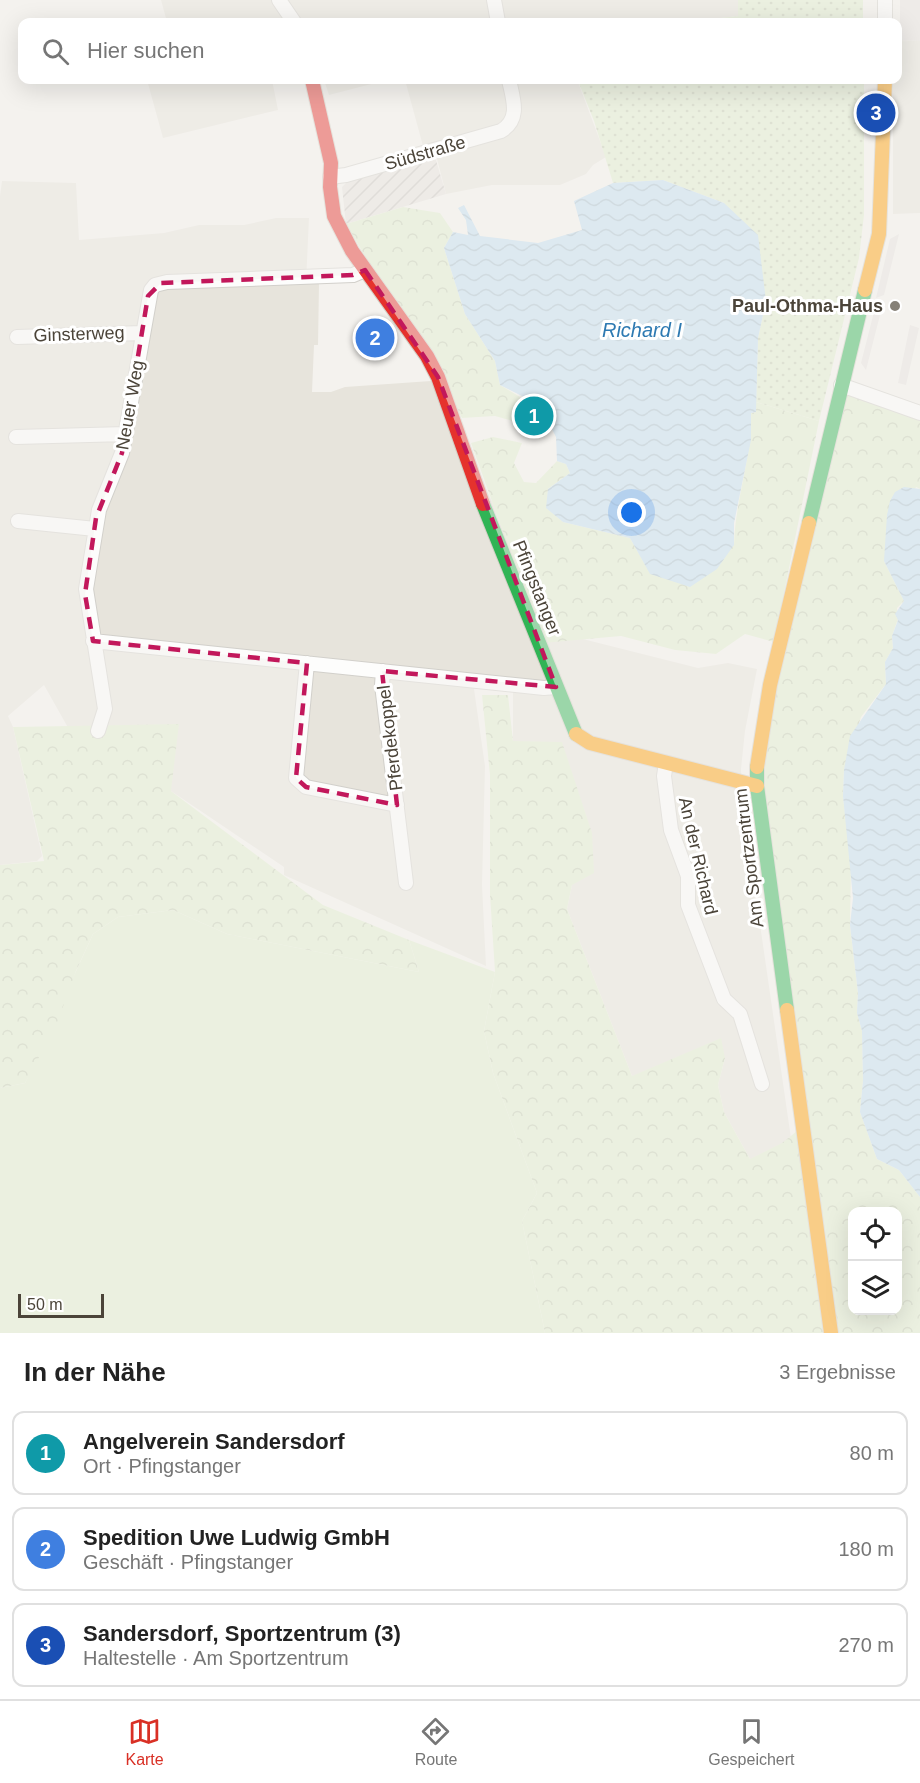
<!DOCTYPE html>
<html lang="de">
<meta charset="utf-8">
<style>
:root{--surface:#fff;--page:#f6f6f6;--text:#222;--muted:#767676;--line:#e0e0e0;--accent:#d93025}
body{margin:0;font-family:Helvetica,sans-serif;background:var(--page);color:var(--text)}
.controls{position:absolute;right:18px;bottom:18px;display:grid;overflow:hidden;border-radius:12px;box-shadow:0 6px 24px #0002}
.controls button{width:54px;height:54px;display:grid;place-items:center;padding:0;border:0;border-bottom:2px solid var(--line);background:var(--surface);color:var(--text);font:30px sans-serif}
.scale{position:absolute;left:18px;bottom:15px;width:86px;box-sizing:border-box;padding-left:6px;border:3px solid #4b4439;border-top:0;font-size:16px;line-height:21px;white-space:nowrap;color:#4b4439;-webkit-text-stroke:4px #fff;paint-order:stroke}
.you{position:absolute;left:632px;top:513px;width:21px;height:21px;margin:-15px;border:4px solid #fff;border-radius:50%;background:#1a73e8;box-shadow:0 0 0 9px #1a73e833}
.badge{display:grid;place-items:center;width:39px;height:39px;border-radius:50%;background:var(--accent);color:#fff;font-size:20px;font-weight:700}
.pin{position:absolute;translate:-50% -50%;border:3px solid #fff;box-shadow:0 2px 6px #0006}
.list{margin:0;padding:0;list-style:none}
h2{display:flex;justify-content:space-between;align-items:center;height:78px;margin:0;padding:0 24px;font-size:26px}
h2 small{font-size:20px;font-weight:400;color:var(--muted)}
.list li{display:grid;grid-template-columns:39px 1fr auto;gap:18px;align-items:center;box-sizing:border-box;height:84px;margin:0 12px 12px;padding:0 12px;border:2px solid var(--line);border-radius:12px}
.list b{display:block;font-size:22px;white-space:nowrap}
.list p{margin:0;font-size:20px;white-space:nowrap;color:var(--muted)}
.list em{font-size:20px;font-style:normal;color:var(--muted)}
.icon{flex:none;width:33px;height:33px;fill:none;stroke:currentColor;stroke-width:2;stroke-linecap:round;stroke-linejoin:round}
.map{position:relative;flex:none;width:920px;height:1333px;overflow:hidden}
.search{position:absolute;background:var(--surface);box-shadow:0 6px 24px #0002;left:18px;right:18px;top:18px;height:66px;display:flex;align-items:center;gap:15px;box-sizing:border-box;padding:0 21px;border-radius:12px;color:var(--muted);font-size:22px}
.sheet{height:366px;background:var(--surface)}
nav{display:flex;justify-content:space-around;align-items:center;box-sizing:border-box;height:84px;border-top:2px solid var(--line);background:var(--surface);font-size:16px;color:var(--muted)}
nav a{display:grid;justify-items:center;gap:3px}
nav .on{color:var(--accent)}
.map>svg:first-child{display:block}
.residential{fill:#e7e4dc}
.industrial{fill:url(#industrial-furrows)}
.green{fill:#e1eecf}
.forest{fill:url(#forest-crowns);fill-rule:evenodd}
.garden{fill:url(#garden-dots)}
.parking{fill:#e6e3df}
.water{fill:url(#water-waves)}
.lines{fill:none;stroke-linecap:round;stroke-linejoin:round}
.street-casing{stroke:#d2d0cb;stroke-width:16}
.fast-casing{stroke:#d3cfc5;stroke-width:16}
.slow-casing{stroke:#d3cfc5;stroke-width:16}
.jam-casing{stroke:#d3cfc5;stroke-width:16}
.street{stroke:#fdfdfc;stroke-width:14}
.fast{stroke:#30b455;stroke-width:14}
.slow{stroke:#ff9f0a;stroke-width:14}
.jam{stroke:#e5322d;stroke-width:14}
.marked{fill:none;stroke:#c2185b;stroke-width:4.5;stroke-dasharray:12 8;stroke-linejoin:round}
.poi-dot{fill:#868178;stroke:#fff;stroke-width:2}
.labels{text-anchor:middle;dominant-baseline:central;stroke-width:6;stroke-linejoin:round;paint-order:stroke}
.street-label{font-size:18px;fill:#4b4439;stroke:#fff}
.poi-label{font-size:18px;font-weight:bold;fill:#4b4439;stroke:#fff;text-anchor:end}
.water-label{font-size:20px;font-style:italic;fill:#2e7ab2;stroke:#fff}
</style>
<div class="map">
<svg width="920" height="1333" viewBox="0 0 920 1333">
<defs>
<pattern id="industrial-furrows" width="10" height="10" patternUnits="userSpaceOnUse" patternTransform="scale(1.5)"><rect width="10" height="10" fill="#e6e2de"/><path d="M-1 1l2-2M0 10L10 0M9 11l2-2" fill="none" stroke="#c7c3bf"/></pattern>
<pattern id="forest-crowns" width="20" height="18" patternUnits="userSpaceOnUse" patternTransform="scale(1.5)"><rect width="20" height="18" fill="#e1eecf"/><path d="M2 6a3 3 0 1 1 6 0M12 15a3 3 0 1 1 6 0" fill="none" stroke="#c3cdb2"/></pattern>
<pattern id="garden-dots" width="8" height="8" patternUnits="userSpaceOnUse" patternTransform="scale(1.5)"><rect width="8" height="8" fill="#e1eecf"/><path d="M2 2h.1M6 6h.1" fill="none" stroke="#c3cdb2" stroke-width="1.8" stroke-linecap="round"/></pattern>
<pattern id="water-waves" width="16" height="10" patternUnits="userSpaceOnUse" patternTransform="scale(1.5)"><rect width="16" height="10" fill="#c0ddf1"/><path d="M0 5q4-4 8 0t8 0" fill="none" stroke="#a6bfcf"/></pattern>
</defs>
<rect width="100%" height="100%" fill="#f4f2ee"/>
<path class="residential" d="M161,0H738V16L720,18L713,22H167Z
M898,40L920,41V213L893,214V80H898Z
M147,80H272L278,110L163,138Z
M324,80H387L329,95Z
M405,80H582L578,82L606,157L593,165L586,174L560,185H492L446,194L433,143L423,146Z
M2,181L76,183L79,240L164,233L199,225H244L276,218H309L306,283H319L318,345H314L312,392H331L345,387L431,381L559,633L698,668L728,663L757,669L745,731L741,769L742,800L795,1166L750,1159L724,1112L718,1085L725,1058L632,1076L567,909L572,885L513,741V679L475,675L474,689L485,766L482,885L486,966L284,875V867L171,791L75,740L44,685L8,716L13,727L42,856L37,861L0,865V196Z"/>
<path class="industrial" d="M435,157L446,194L346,224L342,187L349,180Z"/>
<path class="green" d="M173,910L227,934L419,972L409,940L495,972L484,1031L493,1073L537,1193L522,1221L545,1333H0V1088L25,1083L93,934L118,917Z"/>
<path class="forest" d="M403,207L440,213L453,232L444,248L465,314L495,361L500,385L520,397L516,422L495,416L462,418L346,224Z
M845,390L920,419V489L916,487L884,561L904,601L897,608L898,619L892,636L893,648L885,662L886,684L861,717L844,770L843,796L851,866L850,926L858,993L857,1013L862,1031L863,1081L860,1112L877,1159L899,1170L920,1197V1333H837L766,815L764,761L784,649ZM852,1212H898V1310H852Z
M756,402L819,421L774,642L745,634L716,654L675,650L621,636L543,643L471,443L493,437L522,443L514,463L524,482L536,483L557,461L566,464L570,473L548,489L547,508L563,522L630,538L650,573L734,545C735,500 752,458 751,413L756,412Z
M482,695H508L513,741L562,742L592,833L594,873L572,885L567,909L632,1076L721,1038L725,1058L718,1085L724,1112L750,1159L782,1143L797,1131L826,1333H545L522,1221L537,1193L493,1073L484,1031L495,972L490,895V775Z
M179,724L171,791L323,905L409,940L419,972L227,934L173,910L118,917L93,934L76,971L56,1026L25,1083L0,1088V865L44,861L13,727Z"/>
<path class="garden" d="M738,0H863V22H713L720,18L738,16Z
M582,80H864V215L859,258L819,421L756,402L758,338L766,301L724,203L663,180L613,183L594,121L578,81Z"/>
<path class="parking" d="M900,0H920V41L900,40Z
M899,234L884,295L876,298L890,239Z
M875,308L880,315L866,370L861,363Z
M910,325L919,328L906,385L898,383Z"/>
<path class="water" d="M663,180L724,203L758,235L766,301L758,338L756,412L751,413V440L734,523V545L717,569L690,587L650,574L630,538L563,522L546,508L548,489L570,473L566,464L557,461L556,437L546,417L549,399L536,403L500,385L495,361L465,314L444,248L453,232L468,235L466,220L458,208L464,205L480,236L538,243L582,230L574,201L613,183Z
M904,487L920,489V1197L899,1170L877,1159L860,1112L863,1081L862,1031L857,1013L858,993L850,925L853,898L843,796L844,770L850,736L886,684L885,662L893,648L892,636L898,620L895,614L904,601L884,561L887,515L890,501L895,492Z"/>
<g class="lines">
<defs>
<path id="street" d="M279,0L294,22
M494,0L498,22
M885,22V0
M330,177L346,175L501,131C521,119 513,99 509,80
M17,337L142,333
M841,385L920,413
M16,437L126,434
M18,521L95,529
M93,641L544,688L556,687
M307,663L296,778L306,787L397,805
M383,671L382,685L406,883
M98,731L105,709L86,589L99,510L122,453L151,290L155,285L167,282L353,275L365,270
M666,763L664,776L671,830L688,876V905L724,999L740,1014L762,1084"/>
<path id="fast" d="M483,504L576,734
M809,523L865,290
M757,767V786L787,1010"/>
<path id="slow" d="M865,290L879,234L885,80
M576,734L590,743L757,786
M757,767L770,685L809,523
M787,1010L831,1333"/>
<path id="jam" d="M312,80L331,163L330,187L334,216L352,251L427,356L438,377L483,504"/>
</defs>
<use href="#street" class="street-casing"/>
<use href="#fast" class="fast-casing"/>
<use href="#slow" class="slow-casing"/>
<use href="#jam" class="jam-casing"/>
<use href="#street" class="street"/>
<use href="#fast" class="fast"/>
<use href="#slow" class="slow"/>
<use href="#jam" class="jam"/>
</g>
<path d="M0 0H920V1333H0ZM365,270L438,377L556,687L382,671L397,805L306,787L296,778L307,663L93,641L85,594L96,518L122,453L148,296L161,283L353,275Z" fill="#f4f2ee" fill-opacity=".55" fill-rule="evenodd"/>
<path class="marked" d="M365,270L438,377L556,687L382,671L397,805L306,787L296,778L307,663L93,641L85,594L96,518L122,453L148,296L161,283L353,275Z"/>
<circle class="poi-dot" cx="895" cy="306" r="6"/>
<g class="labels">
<g class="street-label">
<text transform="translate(425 153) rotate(-16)">Südstraße</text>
<text transform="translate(79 334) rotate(-2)">Ginsterweg</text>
<text transform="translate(130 405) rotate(-80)">Neuer Weg</text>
<text transform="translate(537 588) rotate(68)">Pfingstanger</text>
<text transform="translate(390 738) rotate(-97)">Pferdekoppel</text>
<text transform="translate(698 856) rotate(77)">An der Richard</text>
<text transform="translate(749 858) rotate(-97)">Am Sportzentrum</text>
</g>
<g class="poi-label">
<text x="883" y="306">Paul-Othma-Haus</text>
</g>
<g class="water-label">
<text x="642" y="330">Richard I</text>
</g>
</g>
</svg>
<div class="controls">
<button><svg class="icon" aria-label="locate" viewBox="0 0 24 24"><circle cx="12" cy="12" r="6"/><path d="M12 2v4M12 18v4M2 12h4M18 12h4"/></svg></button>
<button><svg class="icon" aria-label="layers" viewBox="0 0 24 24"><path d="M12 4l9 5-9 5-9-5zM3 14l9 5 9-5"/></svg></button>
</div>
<div class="scale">50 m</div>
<div class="you"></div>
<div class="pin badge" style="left:534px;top:416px;background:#0f9aa8">1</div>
<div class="pin badge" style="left:375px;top:338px;background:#3f7fe0">2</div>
<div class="pin badge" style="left:876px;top:113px;background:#1a4fb4">3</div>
<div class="search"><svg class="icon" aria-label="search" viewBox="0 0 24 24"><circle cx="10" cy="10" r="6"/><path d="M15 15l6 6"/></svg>Hier suchen</div>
</div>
<section class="sheet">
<h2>In der Nähe<small>3 Ergebnisse</small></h2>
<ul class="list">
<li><span class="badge" style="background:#0f9aa8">1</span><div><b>Angelverein Sandersdorf</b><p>Ort · Pfingstanger</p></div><em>80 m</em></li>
<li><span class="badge" style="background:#3f7fe0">2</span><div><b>Spedition Uwe Ludwig GmbH</b><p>Geschäft · Pfingstanger</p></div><em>180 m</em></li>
<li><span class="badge" style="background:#1a4fb4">3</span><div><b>Sandersdorf, Sportzentrum (3)</b><p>Haltestelle · Am Sportzentrum</p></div><em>270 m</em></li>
</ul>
</section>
<nav>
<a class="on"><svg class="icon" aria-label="map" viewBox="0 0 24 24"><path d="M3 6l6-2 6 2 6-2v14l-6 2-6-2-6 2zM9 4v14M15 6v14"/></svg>Karte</a>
<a><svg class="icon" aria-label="directions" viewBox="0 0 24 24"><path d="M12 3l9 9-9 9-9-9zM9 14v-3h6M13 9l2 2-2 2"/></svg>Route</a>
<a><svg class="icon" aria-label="saved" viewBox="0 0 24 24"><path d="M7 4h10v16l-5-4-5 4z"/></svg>Gespeichert</a>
</nav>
